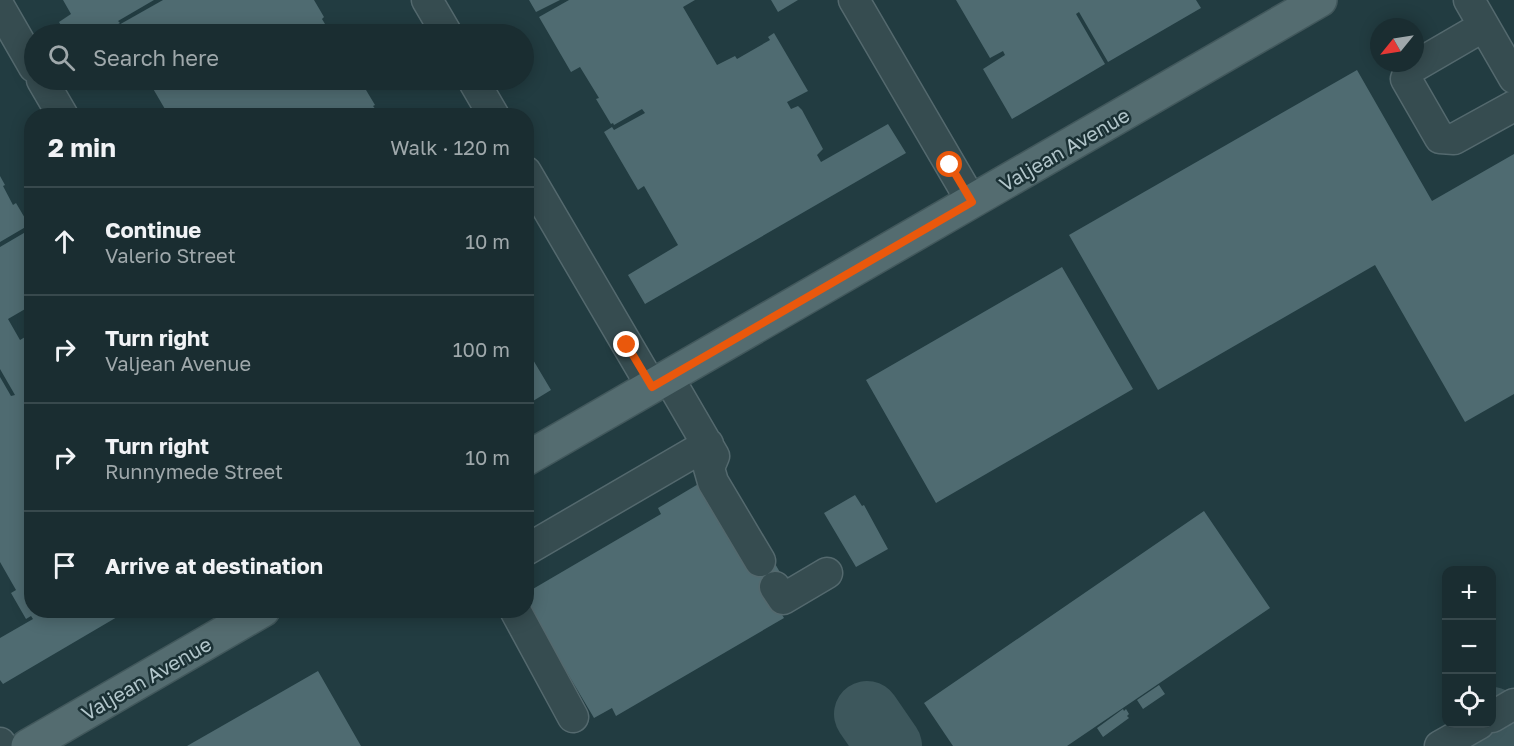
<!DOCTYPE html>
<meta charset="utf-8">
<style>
:root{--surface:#1a2d31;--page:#27393d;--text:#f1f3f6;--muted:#9fa8ab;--line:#38494d}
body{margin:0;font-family:"Golos Text",sans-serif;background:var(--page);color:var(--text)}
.controls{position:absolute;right:18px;bottom:18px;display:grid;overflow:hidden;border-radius:12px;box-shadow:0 3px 15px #0003}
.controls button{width:54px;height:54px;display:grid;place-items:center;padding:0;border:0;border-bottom:2px solid var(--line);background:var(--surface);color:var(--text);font:30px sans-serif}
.compass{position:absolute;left:1370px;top:18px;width:54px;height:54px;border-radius:50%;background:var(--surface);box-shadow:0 3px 15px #0003;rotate:240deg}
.stop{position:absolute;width:18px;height:18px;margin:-14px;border:4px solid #ea580c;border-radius:50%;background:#fff}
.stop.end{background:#ea580c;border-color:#fff;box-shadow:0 2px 6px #0008}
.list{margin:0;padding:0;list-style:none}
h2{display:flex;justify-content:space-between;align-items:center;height:78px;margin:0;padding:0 24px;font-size:26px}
h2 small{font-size:20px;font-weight:400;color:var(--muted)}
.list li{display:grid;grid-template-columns:39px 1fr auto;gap:18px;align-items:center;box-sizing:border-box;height:108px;padding:0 24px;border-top:2px solid var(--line)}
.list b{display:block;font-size:22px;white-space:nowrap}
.list p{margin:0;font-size:20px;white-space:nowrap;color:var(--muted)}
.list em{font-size:20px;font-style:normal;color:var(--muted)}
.icon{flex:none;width:33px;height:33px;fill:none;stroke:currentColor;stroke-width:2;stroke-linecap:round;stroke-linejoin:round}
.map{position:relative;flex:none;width:1514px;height:746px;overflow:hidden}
.search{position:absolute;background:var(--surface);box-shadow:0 3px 15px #0003;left:24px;top:24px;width:510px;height:66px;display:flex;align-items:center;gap:15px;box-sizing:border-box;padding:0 21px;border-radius:33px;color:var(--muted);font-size:22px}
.panel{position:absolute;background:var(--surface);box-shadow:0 3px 15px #0003;left:24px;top:108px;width:510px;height:510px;border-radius:24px}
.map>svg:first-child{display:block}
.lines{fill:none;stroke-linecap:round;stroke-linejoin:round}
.taxiway{stroke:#3d575c;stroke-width:66}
.building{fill:#4f6b71}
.minor-casing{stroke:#54696e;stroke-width:33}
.major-casing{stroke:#42585c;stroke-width:36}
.minor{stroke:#364c50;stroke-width:30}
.major{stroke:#546c70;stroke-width:33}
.route{stroke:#ea580c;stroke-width:8}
.labels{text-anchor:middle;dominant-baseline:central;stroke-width:5;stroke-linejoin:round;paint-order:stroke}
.street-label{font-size:20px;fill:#b2c6cb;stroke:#1b3135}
</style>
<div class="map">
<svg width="1514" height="746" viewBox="0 0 1514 746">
<rect width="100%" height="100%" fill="#223c41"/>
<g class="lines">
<path class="taxiway" d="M867,714L889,746
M1492,720L1506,746"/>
</g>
<path class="building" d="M63,0H154L118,21L120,23L101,34H94L91,29L81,34H66L59,22L71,14Z
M163,0H314L324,17L322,19L331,34H122L117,26Z
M529,0H560L536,12Z
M569,0H695L683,7L717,65L735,56L737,59L770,40L768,37L774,33L808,91L787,102L791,109L798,106L802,110L823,149L817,155L821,162L888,124L906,153L645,304L628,275L678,245L644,186L638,190L604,132L612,127L614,130L645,113L642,109L614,125L613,123L611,124L596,99L599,98L580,67L571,72L539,17Z
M771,0H798L778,12Z
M956,0H1196L1201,8L1108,62L1079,12L1076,14L1105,64L1012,119L983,69L1005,55L1003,51L990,58Z
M1357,70L1432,201L1514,154V394L1465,422L1375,265L1158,390L1069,235Z
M148,80H360L375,105L373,106L381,116H169Z
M0,176L5,185L3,186L13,205L16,203L29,225L0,242Z
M29,230L32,234V305L8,319L20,340L32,333V610H129L3,684L0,680V638L33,619L31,616L26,619L11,593L16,590L0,562V377L11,396L15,395L0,369V247Z
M1062,267L1133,389L936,503L866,380Z
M526,348L551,390L533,401L530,397L526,399Z
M705,480L770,555L785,581L768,591L784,618L616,716L612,708L594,718L526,603V593L661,514L658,508Z
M855,495L862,506L864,505L888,549L856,567L824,513Z
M1204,511L1270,608L1067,746H953L924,703Z
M318,671L361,746H187Z
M1159,685L1165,694L1143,709L1137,700Z
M1123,709L1124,711L1126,709L1129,714L1127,716L1129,718L1103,737L1097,728Z"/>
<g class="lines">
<defs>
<path id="minor" d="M427,0L447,34
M854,0L972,202
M1469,0L1514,78
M0,8L34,67
M1484,26L1410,69L1406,79L1440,138L1454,139L1514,106
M42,80L63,116
M473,80L494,116
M526,172L652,387
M668,377L714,456L709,468L713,482L760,561
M526,550L708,444
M775,587L783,599L827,573
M515,610L573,717
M1492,717L1514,704
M0,743L2,746
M1440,746L1479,724"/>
<path id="major" d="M526,459L1320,0
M28,746L263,610"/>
</defs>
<use href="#minor" class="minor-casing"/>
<use href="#major" class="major-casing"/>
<use href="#minor" class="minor"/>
<use href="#major" class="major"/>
</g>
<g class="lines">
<path class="route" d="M627,345L652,387L972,202L950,165"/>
</g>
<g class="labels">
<g class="street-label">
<text transform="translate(1064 149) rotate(-30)">Valjean Avenue</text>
<text transform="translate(146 678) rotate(-30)">Valjean Avenue</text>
</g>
</g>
</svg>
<div class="controls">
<button>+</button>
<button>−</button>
<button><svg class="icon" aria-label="locate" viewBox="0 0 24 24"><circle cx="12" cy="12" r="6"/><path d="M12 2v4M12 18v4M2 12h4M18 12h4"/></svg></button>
</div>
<svg class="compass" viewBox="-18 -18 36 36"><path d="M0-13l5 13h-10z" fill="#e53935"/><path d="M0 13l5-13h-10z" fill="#9fa8ab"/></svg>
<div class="stop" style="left:950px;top:165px"></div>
<div class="stop end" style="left:627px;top:345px"></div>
<div class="search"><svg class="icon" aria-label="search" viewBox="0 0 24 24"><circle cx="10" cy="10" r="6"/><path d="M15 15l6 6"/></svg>Search here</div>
<section class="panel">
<h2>2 min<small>Walk · 120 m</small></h2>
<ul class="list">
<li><svg class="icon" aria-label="ahead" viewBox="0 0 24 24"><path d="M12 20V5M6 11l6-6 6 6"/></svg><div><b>Continue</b><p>Valerio Street</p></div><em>10 m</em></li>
<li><svg class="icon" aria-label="right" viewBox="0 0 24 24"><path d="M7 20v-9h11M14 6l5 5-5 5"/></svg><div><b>Turn right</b><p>Valjean Avenue</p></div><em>100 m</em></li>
<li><svg class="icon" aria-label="right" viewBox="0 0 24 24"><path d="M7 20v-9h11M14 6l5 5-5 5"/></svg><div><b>Turn right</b><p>Runnymede Street</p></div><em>10 m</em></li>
<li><svg class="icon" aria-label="arrive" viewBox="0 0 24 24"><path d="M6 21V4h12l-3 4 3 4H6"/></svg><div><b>Arrive at destination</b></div></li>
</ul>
</section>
</div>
